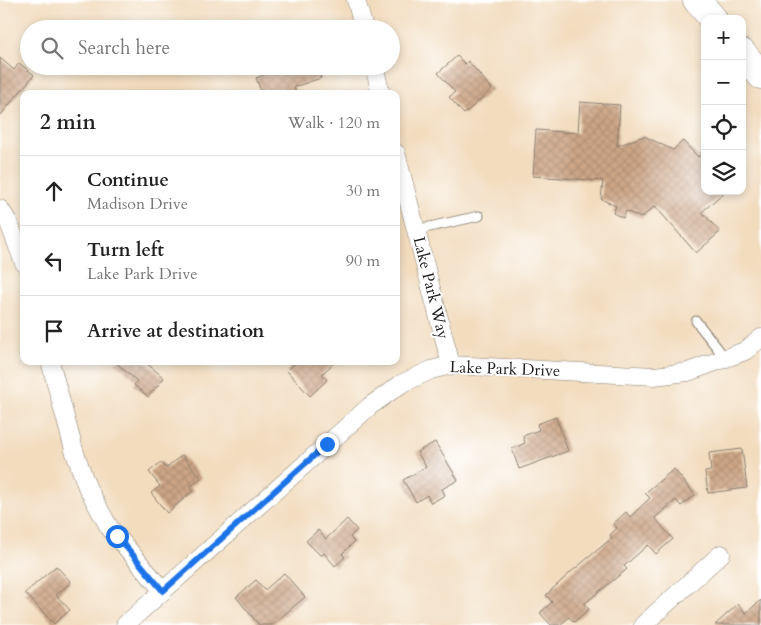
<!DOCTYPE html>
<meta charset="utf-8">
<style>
:root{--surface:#fff;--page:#f2f2f2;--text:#222;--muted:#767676;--line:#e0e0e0}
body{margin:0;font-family:Cardo,serif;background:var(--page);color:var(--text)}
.controls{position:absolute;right:15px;top:15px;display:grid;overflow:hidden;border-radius:10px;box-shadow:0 2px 8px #0003}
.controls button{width:45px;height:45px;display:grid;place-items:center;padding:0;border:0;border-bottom:1px solid var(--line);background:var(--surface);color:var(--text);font:25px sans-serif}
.stop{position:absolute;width:15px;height:15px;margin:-11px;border:4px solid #1a73e8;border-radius:50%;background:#fff}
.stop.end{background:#1a73e8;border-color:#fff;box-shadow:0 1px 5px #0008}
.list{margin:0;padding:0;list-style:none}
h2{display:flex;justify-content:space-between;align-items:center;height:65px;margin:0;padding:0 20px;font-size:21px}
h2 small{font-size:16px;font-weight:400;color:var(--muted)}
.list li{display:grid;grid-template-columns:32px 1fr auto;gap:15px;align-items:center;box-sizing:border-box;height:70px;padding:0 20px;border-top:1px solid var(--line)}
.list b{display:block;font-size:19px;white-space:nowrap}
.list p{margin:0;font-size:16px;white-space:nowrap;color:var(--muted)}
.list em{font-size:16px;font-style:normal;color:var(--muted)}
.icon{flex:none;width:28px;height:28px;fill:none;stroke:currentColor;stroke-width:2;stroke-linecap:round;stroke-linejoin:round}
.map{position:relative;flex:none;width:761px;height:625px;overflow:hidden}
.search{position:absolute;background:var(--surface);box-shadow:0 2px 8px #0003;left:20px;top:20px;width:380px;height:55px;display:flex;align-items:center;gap:12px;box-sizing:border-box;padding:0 18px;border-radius:28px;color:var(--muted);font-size:19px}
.panel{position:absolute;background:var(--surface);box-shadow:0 2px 8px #0003;left:20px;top:90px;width:380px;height:275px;border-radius:10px}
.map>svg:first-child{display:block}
.building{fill:url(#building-cross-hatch)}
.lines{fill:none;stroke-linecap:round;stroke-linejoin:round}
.lane-casing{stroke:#877c6d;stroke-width:11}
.street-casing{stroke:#877c6d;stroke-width:19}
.primary-casing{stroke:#877c6d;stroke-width:29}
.lane{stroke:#fff;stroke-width:9}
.street{stroke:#fff;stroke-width:18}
.primary{stroke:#fff;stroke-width:28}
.route{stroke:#1a73e8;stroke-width:6}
.labels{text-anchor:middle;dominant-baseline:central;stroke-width:4;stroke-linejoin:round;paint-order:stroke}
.street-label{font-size:16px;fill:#1c1c1c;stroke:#fff}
</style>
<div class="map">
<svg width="761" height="625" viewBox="0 0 761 625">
<defs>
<pattern id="building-cross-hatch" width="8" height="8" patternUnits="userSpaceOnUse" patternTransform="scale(1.25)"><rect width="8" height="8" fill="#cda687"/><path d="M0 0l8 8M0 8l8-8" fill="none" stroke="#af8e74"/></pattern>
</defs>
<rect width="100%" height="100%" fill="#fff"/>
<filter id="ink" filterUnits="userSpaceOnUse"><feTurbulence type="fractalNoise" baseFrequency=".02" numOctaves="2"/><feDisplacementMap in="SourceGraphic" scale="10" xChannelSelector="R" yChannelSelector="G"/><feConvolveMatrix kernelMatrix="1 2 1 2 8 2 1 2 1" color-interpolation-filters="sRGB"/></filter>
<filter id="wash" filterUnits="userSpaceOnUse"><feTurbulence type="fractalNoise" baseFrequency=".0096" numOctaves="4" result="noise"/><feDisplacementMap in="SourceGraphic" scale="20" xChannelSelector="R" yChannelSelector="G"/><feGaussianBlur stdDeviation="1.12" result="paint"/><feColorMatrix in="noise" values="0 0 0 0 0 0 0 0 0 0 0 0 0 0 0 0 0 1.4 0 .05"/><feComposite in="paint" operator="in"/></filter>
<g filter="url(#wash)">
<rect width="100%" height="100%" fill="#f2dcbe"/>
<g id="blocks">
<path class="building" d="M457,56L465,64L468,61L492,89L464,114L449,97L455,92L438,73Z
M0,58L14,70L19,63L34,75L0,116Z
M288,66H316L321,78L294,87L296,94H262L256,78Z
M580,102L620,105L617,146L644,136L673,150L683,141L698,157L705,150V191H725L702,212L720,232L696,253L655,206L641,218L626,211L623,218L613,213L616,206L601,199L603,181L533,176L536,130L578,133Z
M114,361H144L164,378L148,397L134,385L137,381Z
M297,361H336L322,374L327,380L310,396L287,371Z
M556,417L568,451L519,469L512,449L525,443L523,436L539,430L537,424Z
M435,442L458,480L442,489L445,495L431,503L427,495L416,502L403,480L426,467L417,452Z
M742,449L747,488L708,493L705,472L711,471L709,453Z
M182,455L201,478L190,487L193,491L167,513L151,493L160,486L149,472L161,462L166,468Z
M674,469L695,495L681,506L676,500L655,518L673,539L656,554L648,545L624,566L627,569L584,604L589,609L574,622L569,617L560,625H551L540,613L552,602L546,595L571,572L612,538L610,535L617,528L613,524L626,512L630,517L650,498L645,493Z
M347,519L357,530L350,537L354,542L342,554L345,557L335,566L324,553L321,556L306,541L318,530L326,539Z
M56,566L71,582L56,595L70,610L54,624L25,593Z
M284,573L305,597L272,625H259L236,597L256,580L265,590Z
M761,600V625H715L738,604L746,613Z"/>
</g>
</g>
<g filter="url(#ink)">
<use href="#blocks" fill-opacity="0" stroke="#877c6d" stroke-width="1"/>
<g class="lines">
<defs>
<path id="lane" d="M416,230L479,216
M696,321L726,359"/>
<path id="street" d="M356,0L364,29
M374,66L381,94
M396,153L451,365
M0,209L9,223L24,263
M50,361L74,450L87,487L109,527L163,591
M125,625L370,406L401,384L431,370L451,365L654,376L688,372L745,351L761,338
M643,625L721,554"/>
<path id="primary" d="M697,0L713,19
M742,53L761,75"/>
</defs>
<use href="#lane" class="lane-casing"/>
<use href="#street" class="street-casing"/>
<use href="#primary" class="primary-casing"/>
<use href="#lane" class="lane"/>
<use href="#street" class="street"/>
<use href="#primary" class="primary"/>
</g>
</g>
<g class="lines" filter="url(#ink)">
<path class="route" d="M117,536L163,591L327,444"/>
</g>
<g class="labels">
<g class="street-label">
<text transform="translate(431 288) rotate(76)">Lake Park Way</text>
<text transform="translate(505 369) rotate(2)">Lake Park Drive</text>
</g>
</g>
</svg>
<div class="controls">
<button>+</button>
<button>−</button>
<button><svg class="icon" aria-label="locate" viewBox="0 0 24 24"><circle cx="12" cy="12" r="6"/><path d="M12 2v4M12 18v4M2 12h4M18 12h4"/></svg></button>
<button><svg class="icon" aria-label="layers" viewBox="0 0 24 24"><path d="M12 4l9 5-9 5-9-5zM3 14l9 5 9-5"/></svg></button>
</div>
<div class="stop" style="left:117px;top:536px"></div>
<div class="stop end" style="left:327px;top:444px"></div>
<div class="search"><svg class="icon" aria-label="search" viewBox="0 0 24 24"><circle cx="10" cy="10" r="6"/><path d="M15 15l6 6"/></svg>Search here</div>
<section class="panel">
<h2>2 min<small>Walk · 120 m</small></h2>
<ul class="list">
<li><svg class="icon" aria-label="ahead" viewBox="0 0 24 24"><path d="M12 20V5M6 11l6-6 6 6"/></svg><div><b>Continue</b><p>Madison Drive</p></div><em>30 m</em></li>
<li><svg class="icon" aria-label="left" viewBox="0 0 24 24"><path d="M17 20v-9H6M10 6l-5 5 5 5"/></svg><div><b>Turn left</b><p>Lake Park Drive</p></div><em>90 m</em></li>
<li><svg class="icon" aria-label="arrive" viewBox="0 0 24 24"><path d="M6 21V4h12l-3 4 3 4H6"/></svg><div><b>Arrive at destination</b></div></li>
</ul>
</section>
</div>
